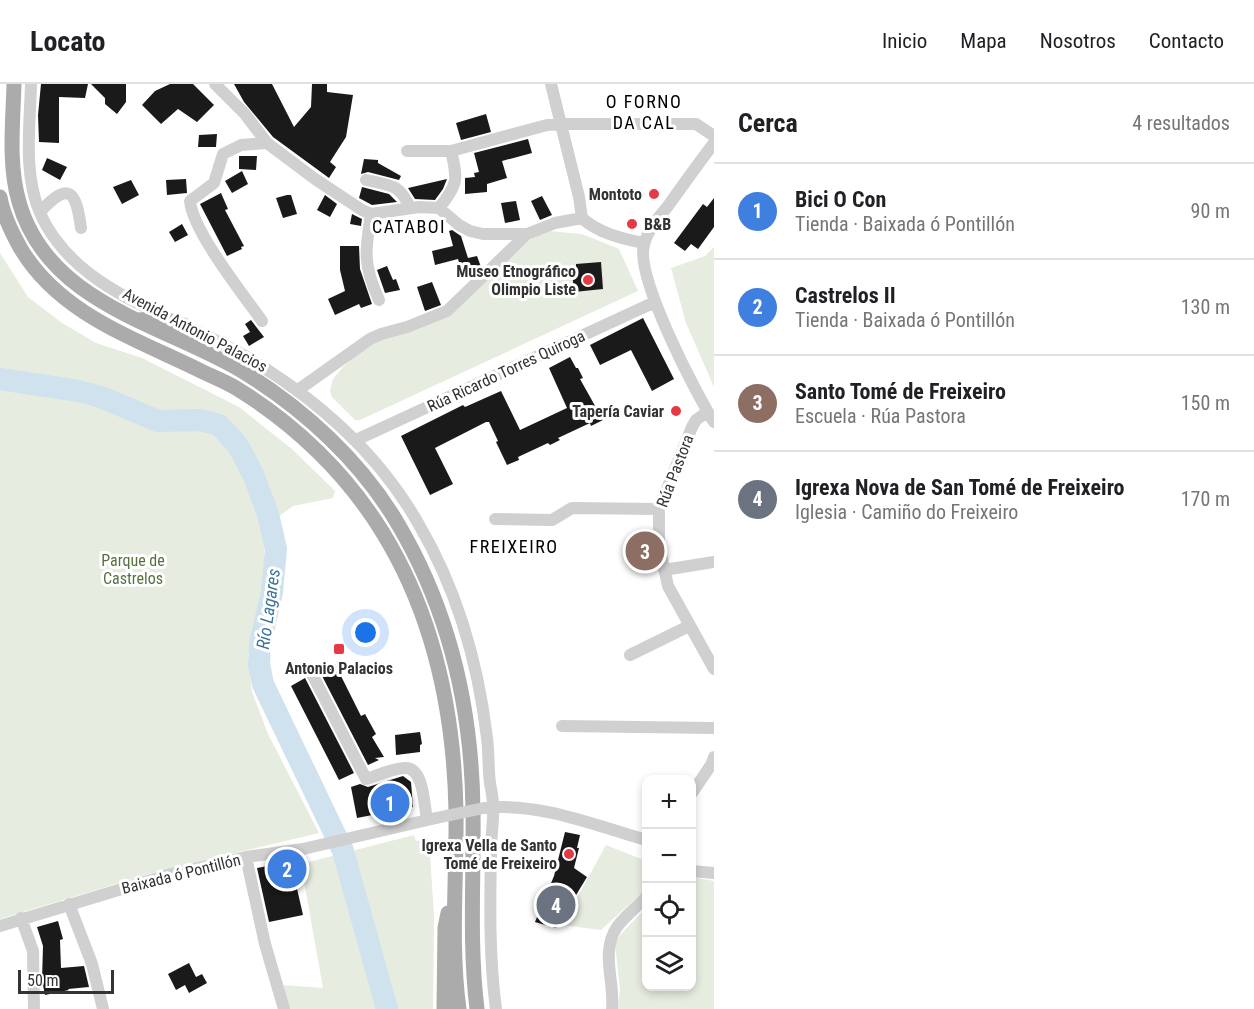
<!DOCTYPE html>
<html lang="es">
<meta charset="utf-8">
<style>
:root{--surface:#fff;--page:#f2f2f2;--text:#202124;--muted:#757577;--line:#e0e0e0;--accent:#0f766e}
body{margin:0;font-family:"Roboto Condensed",sans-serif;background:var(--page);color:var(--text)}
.controls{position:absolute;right:18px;bottom:18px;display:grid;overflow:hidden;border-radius:12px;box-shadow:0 3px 9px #0003}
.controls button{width:54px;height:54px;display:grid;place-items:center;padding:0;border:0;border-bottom:2px solid var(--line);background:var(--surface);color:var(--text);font:30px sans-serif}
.scale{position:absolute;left:18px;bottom:15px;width:96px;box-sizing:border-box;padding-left:6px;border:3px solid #333;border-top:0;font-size:16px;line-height:21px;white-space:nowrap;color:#333;-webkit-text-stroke:4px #fff;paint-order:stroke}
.you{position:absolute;left:366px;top:549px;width:21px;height:21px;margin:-15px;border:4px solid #fff;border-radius:50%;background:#1a73e8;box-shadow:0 0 0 9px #1a73e833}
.badge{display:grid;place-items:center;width:39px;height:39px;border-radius:50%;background:var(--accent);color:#fff;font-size:20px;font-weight:700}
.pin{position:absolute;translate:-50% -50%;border:3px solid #fff;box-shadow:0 2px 6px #0006}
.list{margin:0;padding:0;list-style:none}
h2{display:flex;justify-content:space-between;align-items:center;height:78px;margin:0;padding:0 24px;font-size:26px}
h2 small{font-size:20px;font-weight:400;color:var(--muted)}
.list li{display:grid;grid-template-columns:39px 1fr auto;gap:18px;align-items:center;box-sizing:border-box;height:96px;padding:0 24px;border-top:2px solid var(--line)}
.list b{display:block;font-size:22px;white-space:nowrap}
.list p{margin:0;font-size:20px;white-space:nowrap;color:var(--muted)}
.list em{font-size:20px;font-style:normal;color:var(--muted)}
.icon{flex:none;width:33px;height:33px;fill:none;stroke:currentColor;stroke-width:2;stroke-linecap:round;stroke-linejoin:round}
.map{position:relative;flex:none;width:714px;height:925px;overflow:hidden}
header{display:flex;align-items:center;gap:36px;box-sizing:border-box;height:84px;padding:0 30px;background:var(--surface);border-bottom:2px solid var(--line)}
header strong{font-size:28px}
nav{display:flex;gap:33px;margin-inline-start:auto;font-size:21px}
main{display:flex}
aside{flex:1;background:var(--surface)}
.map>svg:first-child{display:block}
.green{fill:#e6ecdf}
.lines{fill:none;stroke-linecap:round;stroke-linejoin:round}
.river{stroke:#cfe2ee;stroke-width:22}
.building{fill:#1a1a1a}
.minor{stroke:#d0d0d0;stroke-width:12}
.major{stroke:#ababab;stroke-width:15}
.minor-bridge{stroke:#d0d0d0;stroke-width:12}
.poi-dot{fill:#e63946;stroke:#fff;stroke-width:2}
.labels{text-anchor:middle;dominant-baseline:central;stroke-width:6;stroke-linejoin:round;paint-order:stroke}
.poi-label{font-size:16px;font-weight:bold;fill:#333;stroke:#fff;text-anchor:end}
.street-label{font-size:16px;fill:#333;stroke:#fff}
.park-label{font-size:16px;fill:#56703f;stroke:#fff}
.neighbourhood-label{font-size:18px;letter-spacing:1.5px;fill:#000;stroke:#fff}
.water-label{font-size:18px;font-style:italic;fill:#3f7597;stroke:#fff}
</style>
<header>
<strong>Locato</strong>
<nav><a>Inicio</a><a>Mapa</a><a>Nosotros</a><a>Contacto</a></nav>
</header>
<main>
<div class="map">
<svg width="714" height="925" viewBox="0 0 714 925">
<rect width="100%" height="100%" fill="#fff"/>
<path class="green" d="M548,147L582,150L619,165L638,207L360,336H355L332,313L330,307L333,295L343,283L371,257L446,231L532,154Z
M714,163V303L686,239L671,184L705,172Z
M0,169L28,213L62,239L96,259L142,274L239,323L292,365L335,407L333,414L293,422L264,443L265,504L248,571L252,608L268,650L319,749L152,789L0,835Z
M414,751L416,757L429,754L434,832L433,925H288L282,901L323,904L301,780Z
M606,761L646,777V805L601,846L562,841Z
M692,793L714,797V925H618L620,905L615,860L621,850L646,824V902H692Z"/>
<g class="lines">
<path class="river" d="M0,295L79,307L101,313L158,337L200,336L219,341L237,360L253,390L268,430L276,465L272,508L260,560L259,580L263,600L343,767L387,925"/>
</g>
<path class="building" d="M41,0H88L85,14L59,13V59L39,58L38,31Z
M91,0H126V18L117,30L105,20V14Z
M170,0H193L214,21L197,38L178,25L161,40L142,21L155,7Z
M234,0H272L294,43L311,23L312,0H327V8L353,11L346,53L330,78L336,83L329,94L273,53L244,18Z
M486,30L491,48L461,56L456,39Z
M217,50L216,63H198L199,51Z
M528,55L532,69L502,77L507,94L487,100V108L465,110V94L475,93L474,89L479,88L474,69Z
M239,72H257L256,86L239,85Z
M47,74L67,83L60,96L42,86Z
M364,75L378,76V79L401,92L399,96L368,88L361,90Z
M242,87L248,100L232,109L225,97Z
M186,95L187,109L167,111L166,96Z
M447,95L443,105L435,116L415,115L408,104Z
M131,96L139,111L122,120L113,103Z
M362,103L389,110L397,118L372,121L359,114Z
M221,109L228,125L225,126L244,162L241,163L242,165L227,172L200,120Z
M287,111H291L297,130L283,134L276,114Z
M325,111L337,120L330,133L317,126Z
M542,112L552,131L540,136L531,117Z
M714,114V143L698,165L691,160L685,167L674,159L703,120L707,123Z
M516,117L520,136L505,139L501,119Z
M352,130L362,135L361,142L350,140Z
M182,140L188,151L175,158L169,148Z
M452,146L461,152L468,174L477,172L481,183L475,189L463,193L458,175L435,181L432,167L453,162L449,147Z
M340,162H359L360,185L372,220L361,224L359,220L335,231L328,215L345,207L340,186Z
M601,178L603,205L574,208L572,187L576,186V180Z
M387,182L393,196L396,195L400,206L385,209L377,186Z
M432,198L441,221L425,227L417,203Z
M643,234L674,295L652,307L631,266L600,281L590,261Z
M251,236L264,253L249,262L243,252L250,248L245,240Z
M570,273L576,284H578L583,294L580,295L603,336L591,342L590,339L558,354L560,356L550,361L548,359L518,373L519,376L507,381L496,358L498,357L489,338H486L435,364L453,400L430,411L401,352L463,321L465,323L501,307L520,346L567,324L549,284Z
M335,580L361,632L365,630L376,650L372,653L384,673L375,674L379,676L368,681L320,588Z
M305,594L354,689L339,696L291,602Z
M420,648L422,660L420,661V668L396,671L395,651Z
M403,692L411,698L413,723L357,734L351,703L360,700L368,703Z
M565,748L580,751L577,764H579L574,784L587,793L556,844L535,838L554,792Z
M291,778L303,831L269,838L257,784Z
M58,837L63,855L60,856L61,884L84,882L89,903L68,905L69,906L45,911L42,896L43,862L37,843Z
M189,879L196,893L202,890L207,899L189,909L185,901L176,906L168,890Z"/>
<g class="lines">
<path class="minor" d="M31,0C30,42 23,89 40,129C76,210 175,230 245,272C316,314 377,367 418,439C457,505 478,578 487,654C489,669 488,684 490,699C491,706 493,713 493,721C494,736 491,751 491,766C490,819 489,873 496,925
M215,0L245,30L267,59L315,95L362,126L371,130L419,123L439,124L459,141L470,147L483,150H527L555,139L582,134
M551,0L579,113L582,134C598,149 623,155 644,159
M714,59C698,80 683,101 668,122C659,133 647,147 644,161C635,192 695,308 714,338
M407,67H451L547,41L562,40H696L714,52
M366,96C390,101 400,100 410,124
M439,124C458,101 458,95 451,67
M40,128C69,96 76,107 81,144
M371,130C365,167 363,181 379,216
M262,237C243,210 193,148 190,117L214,99L223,70L241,61L267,59
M298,306L370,255L381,250L407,243L447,227L527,150
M707,328L696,336L692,343L659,425V461L668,502L714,585
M356,356L655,218
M495,435L552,436L572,424L659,425
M664,486L714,478
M630,571L689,542
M312,590L366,695C378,691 391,685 404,684C424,682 424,721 427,736
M562,642L714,644
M692,709L711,681L714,673
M487,724C539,718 597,742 646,756
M246,773L265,860L284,925
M692,787L714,789
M69,820L92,880L103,925
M21,834L33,867L34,925
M0,842L171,790L246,773L303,765L436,734
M612,925C615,898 600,868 617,843C625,832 637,823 646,813"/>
<path class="major" d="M14,0C13,39 8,80 19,118C48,220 163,240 242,287C304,325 361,377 398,440C450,528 472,626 473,727C474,793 469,860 477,925
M0,113C3,131 12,149 21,165C60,230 134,254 199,286C211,292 224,297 236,304C295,340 347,390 383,449C434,532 454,630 456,726C457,792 450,860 459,925
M137,236L158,235L184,241
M444,925L445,844L448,829"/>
<path class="minor-bridge" d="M436,734L484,724"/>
</g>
<g class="poi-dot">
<circle cx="654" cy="110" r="6"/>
<circle cx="632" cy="140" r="6"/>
<circle cx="588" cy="196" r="6"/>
<circle cx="676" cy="327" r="6"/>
<rect x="333" y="559" width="12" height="12" rx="3"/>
<circle cx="569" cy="770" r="6"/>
</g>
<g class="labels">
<g class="poi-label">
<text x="642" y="110">Montoto</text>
<text x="644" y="140" text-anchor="start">B&amp;B</text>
<text x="576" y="187">Museo Etnográfico<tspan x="576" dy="18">Olimpio Liste</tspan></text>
<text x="664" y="327">Tapería Caviar</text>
<text x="339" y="584" text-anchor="middle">Antonio Palacios</text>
<text x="557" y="761">Igrexa Vella de Santo<tspan x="557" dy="18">Tomé de Freixeiro</tspan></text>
</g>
<g class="street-label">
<text transform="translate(195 246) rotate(28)">Avenida Antonio Palacios</text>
<text transform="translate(506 287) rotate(-25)">Rúa Ricardo Torres Quiroga</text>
<text transform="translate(675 387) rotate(-69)">Rúa Pastora</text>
<text transform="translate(181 790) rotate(-14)">Baixada ó Pontillón</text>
</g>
<g class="park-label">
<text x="133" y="476">Parque de<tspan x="133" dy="18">Castrelos</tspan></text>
</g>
<g class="neighbourhood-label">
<text x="644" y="17">O FORNO<tspan x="644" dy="21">DA CAL</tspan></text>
<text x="409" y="142">CATABOI</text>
<text x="514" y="462">FREIXEIRO</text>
</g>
<g class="water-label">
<text transform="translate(268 525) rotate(-82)">Río Lagares</text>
</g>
</g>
</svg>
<div class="controls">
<button>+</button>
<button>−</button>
<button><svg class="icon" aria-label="locate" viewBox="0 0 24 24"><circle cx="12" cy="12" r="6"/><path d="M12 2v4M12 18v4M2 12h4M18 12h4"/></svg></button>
<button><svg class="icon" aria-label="layers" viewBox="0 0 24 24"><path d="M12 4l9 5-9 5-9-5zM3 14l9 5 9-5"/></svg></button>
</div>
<div class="scale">50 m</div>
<div class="you"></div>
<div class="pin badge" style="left:390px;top:719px;background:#3f7fe0">1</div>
<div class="pin badge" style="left:287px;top:785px;background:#3f7fe0">2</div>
<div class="pin badge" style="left:645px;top:467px;background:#8d6e63">3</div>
<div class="pin badge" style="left:556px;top:821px;background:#6b7280">4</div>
</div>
<aside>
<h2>Cerca<small>4 resultados</small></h2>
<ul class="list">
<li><span class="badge" style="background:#3f7fe0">1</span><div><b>Bici O Con</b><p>Tienda · Baixada ó Pontillón</p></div><em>90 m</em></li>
<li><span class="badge" style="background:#3f7fe0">2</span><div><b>Castrelos II</b><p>Tienda · Baixada ó Pontillón</p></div><em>130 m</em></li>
<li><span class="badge" style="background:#8d6e63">3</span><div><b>Santo Tomé de Freixeiro</b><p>Escuela · Rúa Pastora</p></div><em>150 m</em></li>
<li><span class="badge" style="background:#6b7280">4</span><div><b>Igrexa Nova de San Tomé de Freixeiro</b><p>Iglesia · Camiño do Freixeiro</p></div><em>170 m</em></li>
</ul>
</aside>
</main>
